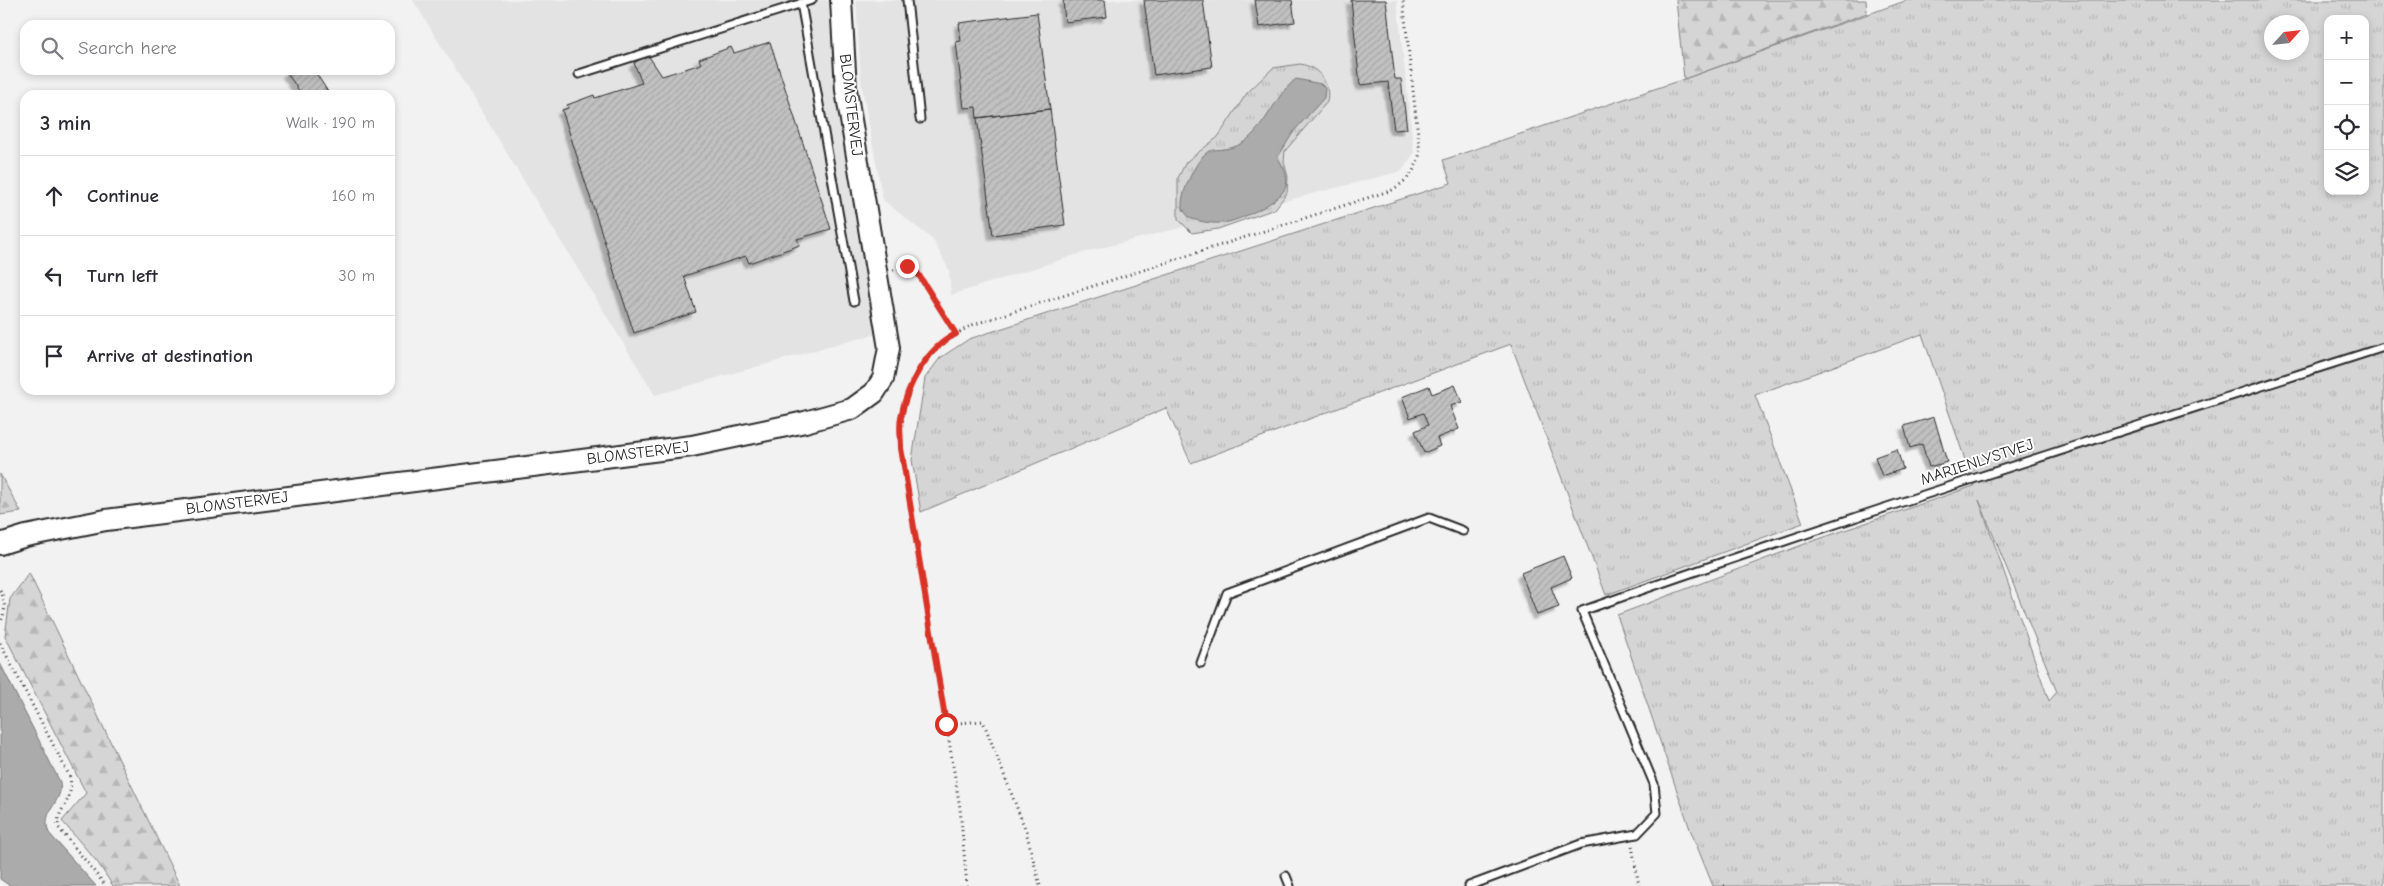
<!DOCTYPE html>
<meta charset="utf-8">
<style>
:root{--surface:#fff;--page:#f2f2f3;--text:#2b2b33;--muted:#7c7c81;--line:#e1e1e2}
body{margin:0;font-family:"Comic Neue",sans-serif;background:var(--page);color:var(--text)}
.controls{position:absolute;right:15px;top:15px;display:grid;overflow:hidden;border-radius:10px;box-shadow:0 2px 8px #0003}
.controls button{width:45px;height:45px;display:grid;place-items:center;padding:0;border:0;border-bottom:1px solid var(--line);background:var(--surface);color:var(--text);font:25px sans-serif}
.compass{position:absolute;left:2264px;top:15px;width:45px;height:45px;border-radius:50%;background:var(--surface);box-shadow:0 2px 8px #0003;rotate:63deg}
.stop{position:absolute;width:15px;height:15px;margin:-11px;border:4px solid #d93025;border-radius:50%;background:#fff}
.stop.end{background:#d93025;border-color:#fff;box-shadow:0 1px 5px #0008}
.list{margin:0;padding:0;list-style:none}
h2{display:flex;justify-content:space-between;align-items:center;height:65px;margin:0;padding:0 20px;font-size:21px}
h2 small{font-size:16px;font-weight:400;color:var(--muted)}
.list li{display:grid;grid-template-columns:32px 1fr auto;gap:15px;align-items:center;box-sizing:border-box;height:80px;padding:0 20px;border-top:1px solid var(--line)}
.list b{display:block;font-size:19px;white-space:nowrap}
.list em{font-size:16px;font-style:normal;color:var(--muted)}
.icon{flex:none;width:28px;height:28px;fill:none;stroke:currentColor;stroke-width:2;stroke-linecap:round;stroke-linejoin:round}
.map{position:relative;flex:none;width:2384px;height:886px;overflow:hidden}
.search{position:absolute;background:var(--surface);box-shadow:0 2px 8px #0003;left:20px;top:20px;width:375px;height:55px;display:flex;align-items:center;gap:12px;box-sizing:border-box;padding:0 18px;border-radius:15px;color:var(--muted);font-size:19px}
.panel{position:absolute;background:var(--surface);box-shadow:0 2px 8px #0003;left:20px;top:90px;width:375px;height:305px;border-radius:15px}
.map>svg:first-child{display:block}
.built{fill:#e3e3e3}
.grass{fill:url(#grass-tufts);stroke:#808080;fill-rule:evenodd}
.forest{fill:url(#forest-firs);stroke:#808080}
.water{fill:#ababab;stroke:#787878}
.building{fill:url(#building-hatch);stroke:#2b2b2b;filter:url(#shadow)}
.lines{fill:none;stroke-linecap:round;stroke-linejoin:round}
.lane-casing{stroke:#2b2b2b;stroke-width:11}
.secondary-casing{stroke:#2b2b2b;stroke-width:24}
.path{stroke:#2b2b2b;stroke-width:3;stroke-dasharray:1 4;stroke-linecap:butt}
.lane{stroke:#fff;stroke-width:7}
.secondary{stroke:#fff;stroke-width:20}
.route{stroke:#d93025;stroke-width:6}
.labels{text-anchor:middle;dominant-baseline:central;stroke-width:4;stroke-linejoin:round;paint-order:stroke}
.street-label{font-size:16px;fill:#2b2b2b;stroke:#fff}
</style>
<div class="map">
<svg width="2384" height="886" viewBox="0 0 2384 886">
<defs>
<pattern id="grass-tufts" width="24" height="20" patternUnits="userSpaceOnUse" patternTransform="scale(1.25)"><rect width="24" height="20" fill="#d5d5d5"/><path d="M3 7l-1-3M5 7V3M7 7l1-3M15 17l-1-3M17 17v-4M19 17l1-3" fill="none" stroke="#b7b7b7"/></pattern>
<pattern id="forest-firs" width="22" height="20" patternUnits="userSpaceOnUse" patternTransform="scale(1.25)"><rect width="22" height="20" fill="#d5d5d5"/><path d="M5 1l3.5 6h-7zM16 11l3.5 6h-7z" fill="#b7b7b7"/></pattern>
<pattern id="building-hatch" width="6" height="6" patternUnits="userSpaceOnUse" patternTransform="scale(1.25)"><rect width="6" height="6" fill="#c1c1c1"/><path d="M-1 1l2-2M0 6l6-6M5 7l2-2" fill="none" stroke="#a6a6a6"/></pattern>
<filter id="shadow"><feDropShadow dx="-4.5" dy="4.5" stdDeviation="1" flood-color="#0004"/></filter>
</defs>
<rect width="100%" height="100%" fill="#f2f2f2"/>
<filter id="ink" filterUnits="userSpaceOnUse"><feTurbulence type="fractalNoise" baseFrequency=".02" numOctaves="2"/><feDisplacementMap in="SourceGraphic" scale="10" xChannelSelector="R" yChannelSelector="G"/><feConvolveMatrix kernelMatrix="1 2 1 2 8 2 1 2 1" color-interpolation-filters="sRGB"/></filter>
<g filter="url(#ink)">
<path class="built" d="M413,0H828L835,91L874,315L875,334L655,395Z
M856,0H1397L1414,153L1402,171L1082,253L951,295L949,270L933,240L883,200L861,82Z"/>
<path class="grass" d="M1908,0H2384V886H1713L1690,829L1617,615L1810,542L1974,486L1922,334L1755,395L1803,523L1606,595L1511,344L1191,463L1166,408L921,512L912,460L925,378L940,358L969,339L1451,183L1443,160L1684,79ZM2328,19H2365V191H2328ZM2272,22H2302V52H2272ZM1979,500L2057,692L2049,701Z
M1300,64C1319,67 1331,83 1327,102L1285,151L1284,162L1288,177L1287,193L1275,209L1218,229L1192,233L1178,219V178L1186,162L1218,137L1247,93L1273,68Z"/>
<path class="forest" d="M1676,0H1866L1867,13L1684,79Z
M0,474L21,512L0,515Z
M29,573L180,886H113L98,863L62,821L86,793L5,636L10,599Z"/>
<path class="water" d="M1296,79L1321,84L1325,88L1324,98L1294,131L1278,157C1282,166 1289,174 1286,186C1283,200 1246,217 1232,221C1220,225 1202,223 1190,218C1186,214 1183,211 1182,205C1181,193 1197,157 1209,151C1213,149 1220,150 1224,149C1236,148 1246,142 1254,133C1271,115 1277,94 1296,79Z
M0,663L60,782C64,803 40,810 49,833L96,886H10L0,879Z"/>
<path class="building" d="M1063,0H1105L1107,17L1065,22Z
M1144,0H1203L1212,67L1154,75Z
M1255,0H1292L1295,22L1259,27Z
M1351,0H1386L1395,79H1401L1407,129L1394,130L1388,82L1360,85Z
M1037,13L1050,109L977,118L976,107L964,108L956,42L961,41L959,23Z
M770,42L831,229L797,239L800,245L749,263L746,256L684,276L696,312L634,333L562,110L568,108L567,105L594,95L595,98L642,83L634,63L648,55L662,76L701,64L699,59L731,47L734,53Z
M292,70H314L330,95H302L287,73Z
M1050,109L1065,225L993,235L977,118Z
M1455,385L1462,402L1450,406L1459,429L1437,438L1440,446L1424,453L1415,431L1428,425L1423,413L1410,418L1402,397L1429,386L1432,394Z
M1934,417L1947,462L1929,467L1922,444L1910,448L1904,426Z
M1897,449L1903,469L1882,476L1875,457Z
M1563,556L1572,578L1551,587L1559,607L1537,615L1521,573Z"/>
<g class="lines">
<defs>
<path id="lane" d="M907,0L920,119
M801,3L854,301
M579,74L812,0
M1201,663L1227,593L1429,518L1463,531
M1286,876L1290,886
M1469,886L1581,844L1637,834L1657,813L1654,784L1582,611C1847,517 2116,433 2384,347"/>
<path id="secondary" d="M0,544L26,536L106,520L692,446L805,422L852,409L874,393L883,379L889,348L846,90L841,0"/>
</defs>
<use href="#lane" class="lane-casing"/>
<use href="#secondary" class="secondary-casing"/>
<path class="path" d="M893,270L907,267L915,269L956,334
M0,590C6,602 6,611 0,623
M0,643L70,777C74,804 57,806 58,827L106,886
M946,724L983,721L1026,831L1040,886
M1632,846L1639,886
M967,886L960,808L901,448C900,388 919,354 972,325L1392,190C1408,180 1415,172 1420,153L1403,0
M1724,886H1725"/>
<use href="#lane" class="lane"/>
<use href="#secondary" class="secondary"/>
</g>
</g>
<g class="lines" filter="url(#ink)">
<path class="route" d="M907,266L915,269L956,334C926,349 907,385 901,417C899,427 901,438 901,448L946,724"/>
</g>
<g class="labels">
<g class="street-label">
<text transform="translate(851 105) rotate(83)">BLOMSTERVEJ</text>
<text transform="translate(638 453) rotate(-7)">BLOMSTERVEJ</text>
<text transform="translate(1977 462) rotate(-18)">MARIENLYSTVEJ</text>
<text transform="translate(237 503) rotate(-7)">BLOMSTERVEJ</text>
</g>
</g>
</svg>
<div class="controls">
<button>+</button>
<button>−</button>
<button><svg class="icon" aria-label="locate" viewBox="0 0 24 24"><circle cx="12" cy="12" r="6"/><path d="M12 2v4M12 18v4M2 12h4M18 12h4"/></svg></button>
<button><svg class="icon" aria-label="layers" viewBox="0 0 24 24"><path d="M12 4l9 5-9 5-9-5zM3 14l9 5 9-5"/></svg></button>
</div>
<svg class="compass" viewBox="-18 -18 36 36"><path d="M0-13l5 13h-10z" fill="#e53935"/><path d="M0 13l5-13h-10z" fill="#7c7c81"/></svg>
<div class="stop" style="left:946px;top:724px"></div>
<div class="stop end" style="left:907px;top:266px"></div>
<div class="search"><svg class="icon" aria-label="search" viewBox="0 0 24 24"><circle cx="10" cy="10" r="6"/><path d="M15 15l6 6"/></svg>Search here</div>
<section class="panel">
<h2>3 min<small>Walk · 190 m</small></h2>
<ul class="list">
<li><svg class="icon" aria-label="ahead" viewBox="0 0 24 24"><path d="M12 20V5M6 11l6-6 6 6"/></svg><div><b>Continue</b></div><em>160 m</em></li>
<li><svg class="icon" aria-label="left" viewBox="0 0 24 24"><path d="M17 20v-9H6M10 6l-5 5 5 5"/></svg><div><b>Turn left</b></div><em>30 m</em></li>
<li><svg class="icon" aria-label="arrive" viewBox="0 0 24 24"><path d="M6 21V4h12l-3 4 3 4H6"/></svg><div><b>Arrive at destination</b></div></li>
</ul>
</section>
</div>
